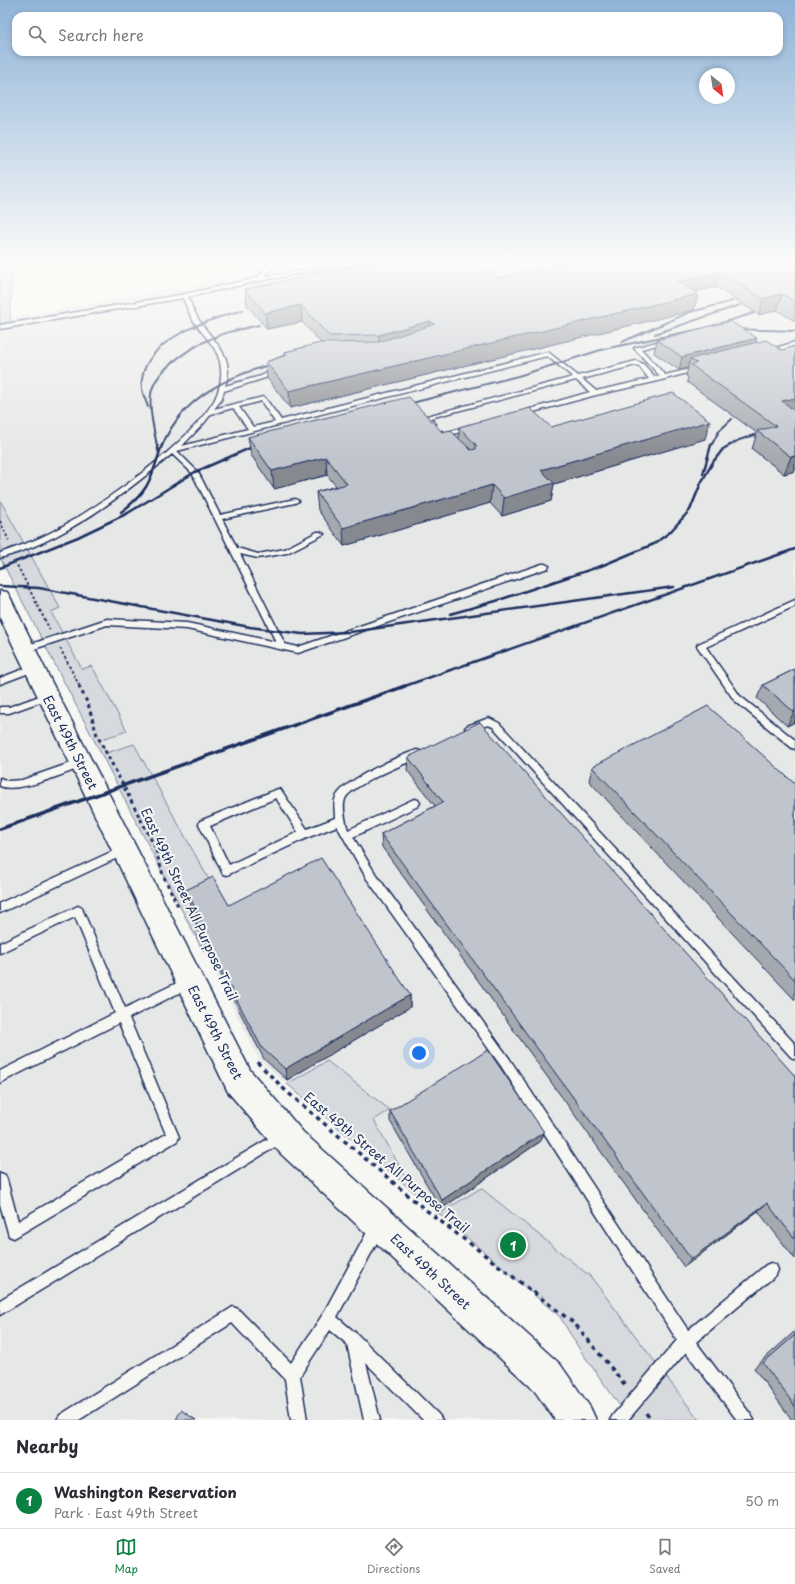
<!DOCTYPE html>
<meta charset="utf-8">
<style>
:root{--surface:#fff;--page:#f2f2f3;--text:#2b2b33;--muted:#7c7c81;--line:#e1e1e2;--accent:#0b8043}
body{margin:0;font-family:"Playpen Sans",sans-serif;background:var(--page);color:var(--text)}
.compass{position:absolute;left:699px;top:68px;width:36px;height:36px;border-radius:50%;background:var(--surface);box-shadow:0 2px 6px #0003;rotate:150deg}
.you{position:absolute;left:419px;top:1053px;width:14px;height:14px;margin:-10px;border:3px solid #fff;border-radius:50%;background:#1a73e8;box-shadow:0 0 0 6px #1a73e833}
.badge{display:grid;place-items:center;width:26px;height:26px;border-radius:50%;background:var(--accent);color:#fff;font-size:13px;font-weight:700}
.pin{position:absolute;translate:-50% -50%;border:2px solid #fff;box-shadow:0 1px 4px #0006}
.list{margin:0;padding:0;list-style:none}
h2{display:flex;justify-content:space-between;align-items:center;height:52px;margin:0;padding:0 16px;font-size:17px}
h2 small{font-size:13px;font-weight:400;color:var(--muted)}
.list li{display:grid;grid-template-columns:26px 1fr auto;gap:12px;align-items:center;box-sizing:border-box;height:56px;padding:0 16px;border-top:1px solid var(--line)}
.list b{display:block;font-size:15px;white-space:nowrap}
.list p{margin:0;font-size:13px;white-space:nowrap;color:var(--muted)}
.list em{font-size:13px;font-style:normal;color:var(--muted)}
.icon{flex:none;width:22px;height:22px;fill:none;stroke:currentColor;stroke-width:2;stroke-linecap:round;stroke-linejoin:round}
.map{position:relative;flex:none;width:795px;height:1420px;overflow:hidden}
.search{position:absolute;background:var(--surface);box-shadow:0 2px 6px #0003;left:12px;right:12px;top:12px;height:44px;display:flex;align-items:center;gap:10px;box-sizing:border-box;padding:0 14px;border-radius:12px;color:var(--muted);font-size:15px}
.sheet{height:108px;background:var(--surface)}
nav{display:flex;justify-content:space-around;align-items:center;box-sizing:border-box;height:56px;border-top:1px solid var(--line);background:var(--surface);font-size:11px;color:var(--muted)}
nav a{display:grid;justify-items:center;gap:2px}
nav .on{color:var(--accent)}
.map>svg:first-child{display:block}
.built{fill:#e6e7e7}
.green{fill:#d6d9dd;stroke:#78849e}
.lines{fill:none;stroke-linecap:round;stroke-linejoin:round}
.service-casing{stroke:#1b2f5e;stroke-width:3}
.tertiary-casing{stroke:#1b2f5e;stroke-width:3}
.path-far2{stroke:#1b2f5e;stroke-width:2;stroke-dasharray:2.5 2.5;stroke-linecap:butt}
.path-far1{stroke:#1b2f5e;stroke-width:3;stroke-dasharray:3.5 3.5;stroke-linecap:butt}
.path{stroke:#1b2f5e;stroke-width:3.5;stroke-dasharray:4.5 4.5;stroke-linecap:butt}
.service{fill:#f6f6f2;fill-rule:evenodd}
.tertiary{fill:#f6f6f2;fill-rule:evenodd}
.rail-far2{stroke:#1b2f5e;stroke-width:2}
.rail-far1{stroke:#1b2f5e;stroke-width:2.5}
.rail{stroke:#1b2f5e;stroke-width:3.5}
.wall{fill:#a5a9b0;stroke:#1b2f5e}
.shaded-wall{fill:#868990;stroke:#1b2f5e}
.building{fill:#c0c4cd;stroke:#1b2f5e}
.labels{text-anchor:middle;dominant-baseline:central;stroke-width:4;stroke-linejoin:round;paint-order:stroke}
.near-street-label{font-size:13px;fill:#1b2f5e;stroke:#f6f6f2}
</style>
<div class="map">
<svg width="795" height="1420" viewBox="0 0 795 1420">
<rect width="100%" height="100%" fill="#f6f6f2"/>
<filter id="ink" filterUnits="userSpaceOnUse"><feTurbulence type="fractalNoise" baseFrequency=".025" numOctaves="2"/><feDisplacementMap in="SourceGraphic" scale="8" xChannelSelector="R" yChannelSelector="G"/><feConvolveMatrix kernelMatrix="1 2 1 2 8 2 1 2 1" color-interpolation-filters="sRGB"/></filter>
<g filter="url(#ink)">
<path class="built" d="M242,261H795V1420H699L591,1277L440,1213L411,1187L374,1120L390,1110L327,1061L287,1084L259,1059L195,933L199,931L183,901L213,887L138,810L99,740L127,731L92,666L83,670L51,611L59,608L0,499V320L227,278Z
M0,597L239,1081L577,1420H0Z"/>
<path class="green" d="M0,261H13L10,318L13,325L0,327Z
M0,500L60,608L51,612L82,669L92,666L127,731L99,740L106,753L134,744L213,887L183,901L199,931L195,933L205,950L203,951L0,558Z
M327,1061L390,1110L374,1120L411,1187L440,1213L481,1188L591,1277L699,1420H630L580,1350L560,1317L287,1084Z"/>
<g class="lines">
<defs>
<path id="service" d="M272,261H277L264,277L359,261H372L259,281L188,297C191,305 194,313 199,320C213,342 236,356 225,386L261,376L276,368L281,369L265,378L224,391L221,400L214,409L263,397L265,398L281,420L548,352L578,376L636,361L643,364L655,377L660,376L634,348L668,339L670,340V342L641,349L665,375L699,367L702,369L654,382L596,395L522,415L520,414V412L590,392L576,380L430,418L436,424L433,426L423,417L573,377L547,356L177,451L198,472L220,515L295,499L299,501L295,503L222,519L237,548L258,554L285,549L317,532H320L324,534L287,553L258,558L240,554L285,644L298,647L542,564H545L549,566L548,568L298,653L187,629L107,625L28,651H22L21,649L22,647L107,619L187,623L276,642L192,473L172,454C122,496 64,541 0,558V553C17,547 34,541 50,533C98,508 186,447 214,401C219,392 222,379 221,369C220,348 203,336 193,320C189,313 186,305 183,298L0,329V325L185,294L257,278ZM636,365L639,366L649,379L596,391L582,379ZM261,401L275,422L253,427L239,407ZM233,408L248,429L182,446L204,423L211,414Z
M795,342V346L769,353L766,351Z
M471,425L474,427L473,428L444,437L439,433L442,431L445,433Z
M795,600V606L706,647L740,696L795,740V749L792,748L734,700L697,646L698,644Z
M34,665L37,666L38,668L37,670L0,684V678Z
M48,693L52,696L51,698L9,713H0V707H9Z
M489,718L499,723L795,1044V1059L791,1057L493,727L488,725L470,731L467,730L465,728L467,726Z
M417,750L420,751L422,754L420,757C405,764 351,785 345,799C342,807 345,819 347,827L348,830L412,800L415,799L418,800L420,803L418,806L353,837L375,873L509,1058L688,1330L766,1265L771,1263L776,1265L778,1270L776,1275L696,1342L751,1415L754,1420H737L686,1352L628,1420H610L613,1415L677,1340L501,1066L367,879L337,826L309,837L227,875L223,874L199,824L200,821L278,789L281,790L307,829L335,818C335,811 333,803 336,797C344,780 399,756 417,750ZM276,798L298,832L229,865L210,826Z
M82,759L85,760L87,763L85,766C65,773 19,794 0,786V778L8,781L22,780Z
M124,846L128,847L129,850L128,853L0,913V903Z
M78,906L82,908L83,911L125,1008L189,977L193,978L195,982L193,986L129,1018L179,1137L177,1141L14,1238L9,1236L0,1204V1173L5,1175L7,1180L18,1221L166,1134L119,1023L0,1083V1071L115,1013L75,917L0,953V943Z
M281,1131L285,1133L287,1137L285,1141L0,1315V1300Z
M377,1221L382,1223L384,1228L382,1233L337,1317L358,1335L439,1415L442,1420H423L366,1363L380,1420H364L347,1344L330,1330L300,1376L307,1420H291L285,1379L232,1323L79,1420H57L60,1415L233,1307L238,1309L291,1363L323,1314L372,1223Z"/>
<path id="tertiary" d="M0,591L7,592L10,597L50,679L250,1070L303,1132L560,1364L590,1407L596,1420H555L534,1390L281,1154L228,1092L0,618Z"/>
</defs>
<use href="#service" class="service-casing"/>
<use href="#tertiary" class="tertiary-casing"/>
<path class="path-far2" d="M0,521L9,541
M15,561L50,630
M60,648L80,687"/>
<path class="path-far1" d="M79,686L88,704L97,735L155,847L163,875L178,906"/>
<path class="path" d="M257,1062L286,1091L422,1207L575,1324L626,1386
M646,1413L651,1420"/>
<use href="#service" class="service"/>
<use href="#tertiary" class="tertiary"/>
<path class="rail-far2" d="M733,329L795,331
M655,334L740,305
M622,342L690,312L733,301
M404,405L518,376L604,349L705,328L754,313
M148,407C146,401 143,395 142,389C137,341 207,320 243,310
M157,446C154,429 149,412 151,394C155,367 199,342 223,334C235,330 247,328 259,325
M162,446C182,397 229,375 277,363
M255,446L259,444
M711,446L719,431L732,419
M729,446L739,440L764,432"/>
<path class="rail-far1" d="M157,445L159,453
M703,474L711,445
M121,512C151,490 151,477 162,445
M0,568L78,537L128,513L195,472L257,445
M0,586L39,588L250,627L302,634L350,632L674,587
M450,614L496,601L601,566L654,544L670,532L690,510L701,483L713,462L723,449L730,445
M402,687L795,549"/>
<path class="rail" d="M0,829L405,686"/>
</g>
<path class="wall" d="M795,261V321L777,310L759,315L716,287L695,292L698,294L694,310L290,408L267,378L266,362L285,355V352L321,343L302,322L267,329L247,305L245,289L498,278Z
M657,340L756,342L782,350L795,346V471L784,474L752,449L757,433L687,382L688,377L686,376L688,368L679,370L654,353Z
M459,427H551L705,439L554,484L551,501L502,516L490,503L344,546L318,510L316,492L336,486L327,475L274,489L251,455L248,437L442,432L459,438Z
M795,669V722L787,726L757,698L763,685Z
M408,757L795,1076V1259L758,1211L684,1267L382,847L381,834L435,806L407,770Z
M592,767L795,784V1000L589,781Z
M186,890L229,905L410,995V1007L287,1080L264,1059L200,934L196,922L199,921L190,903Z
M390,1111L544,1132L541,1141L441,1209L390,1121Z
M795,1331V1420H792L754,1368Z"/>
<path class="shaded-wall" d="M720,272L716,287L674,297L678,282Z
M698,294L694,310L290,408L289,391Z
M782,294L777,310L759,315L763,299Z
M301,305L302,322L267,329L265,313Z
M430,321V338L379,352V335Z
M757,338L753,351L690,359L688,368L679,370L682,357Z
M795,398V413L782,401Z
M710,421L705,439L554,484L551,501L502,516L504,498L541,470Z
M795,456V471L784,474L791,457Z
M326,457L327,475L274,489L272,471Z
M492,485L490,503L344,546L343,528Z
M795,711V722L787,726L794,712Z
M410,995V1007L287,1080L285,1069Z
M544,1132L541,1141L441,1209L442,1200Z
M767,1203L758,1211L684,1267L691,1259Z"/>
<path class="building" d="M383,261H477L498,278L573,261H795V302L782,294L763,299L720,272L678,282L698,294L289,391L266,362L287,355L285,352L320,343L379,342L435,324L430,321L379,335L329,336L301,305L265,313L245,289Z
M730,321L757,338L682,357L657,340Z
M766,340L782,350L795,346V398L782,401L795,411V456L791,457L757,431L776,426L691,365L697,363L690,359Z
M673,393L710,421L541,470L554,483L504,498L492,485L343,528L316,492L347,484L326,457L272,471L248,437L409,397L442,432L450,430L471,450L476,449V445L459,427L530,408L551,427Z
M795,669V711L794,712L763,685Z
M708,706L795,784V980L592,767Z
M480,722L795,1076V1239L767,1203L691,1259L381,834L443,802L408,757Z
M321,858L410,995L285,1069L262,1048L196,922L201,920L186,890L213,877L229,905Z
M488,1050L544,1132L442,1200L390,1111Z
M795,1335V1406L763,1363Z
M181,1410L196,1420H176Z"/>
</g>
<linearGradient id="sky" x2="0" y2="1"><stop stop-color="#8fb3d8"/><stop offset="0.57" stop-color="#fbfbf9"/><stop offset="1" stop-color="#fbfbf9" stop-opacity="0"/></linearGradient>
<rect width="795" height="460" fill="url(#sky)"/>
<g class="labels">
<g class="near-street-label">
<text transform="translate(71 742) rotate(63)">East 49th Street</text>
<text transform="translate(190 904) rotate(65)">East 49th Street All Purpose Trail</text>
<text transform="translate(216 1032) rotate(63)">East 49th Street</text>
<text transform="translate(387 1162) rotate(40)">East 49th Street All Purpose Trail</text>
<text transform="translate(431 1271) rotate(43)">East 49th Street</text>
</g>
</g>
</svg>
<svg class="compass" viewBox="-18 -18 36 36"><path d="M0-13l5 13h-10z" fill="#e53935"/><path d="M0 13l5-13h-10z" fill="#7c7c81"/></svg>
<div class="you"></div>
<div class="pin badge" style="left:513px;top:1245px">1</div>
<div class="search"><svg class="icon" aria-label="search" viewBox="0 0 24 24"><circle cx="10" cy="10" r="6"/><path d="M15 15l6 6"/></svg>Search here</div>
</div>
<section class="sheet">
<h2>Nearby<small></small></h2>
<ul class="list">
<li><span class="badge">1</span><div><b>Washington Reservation</b><p>Park · East 49th Street</p></div><em>50 m</em></li>
</ul>
</section>
<nav>
<a class="on"><svg class="icon" aria-label="map" viewBox="0 0 24 24"><path d="M3 6l6-2 6 2 6-2v14l-6 2-6-2-6 2zM9 4v14M15 6v14"/></svg>Map</a>
<a><svg class="icon" aria-label="directions" viewBox="0 0 24 24"><path d="M12 3l9 9-9 9-9-9zM9 14v-3h6M13 9l2 2-2 2"/></svg>Directions</a>
<a><svg class="icon" aria-label="saved" viewBox="0 0 24 24"><path d="M7 4h10v16l-5-4-5 4z"/></svg>Saved</a>
</nav>
